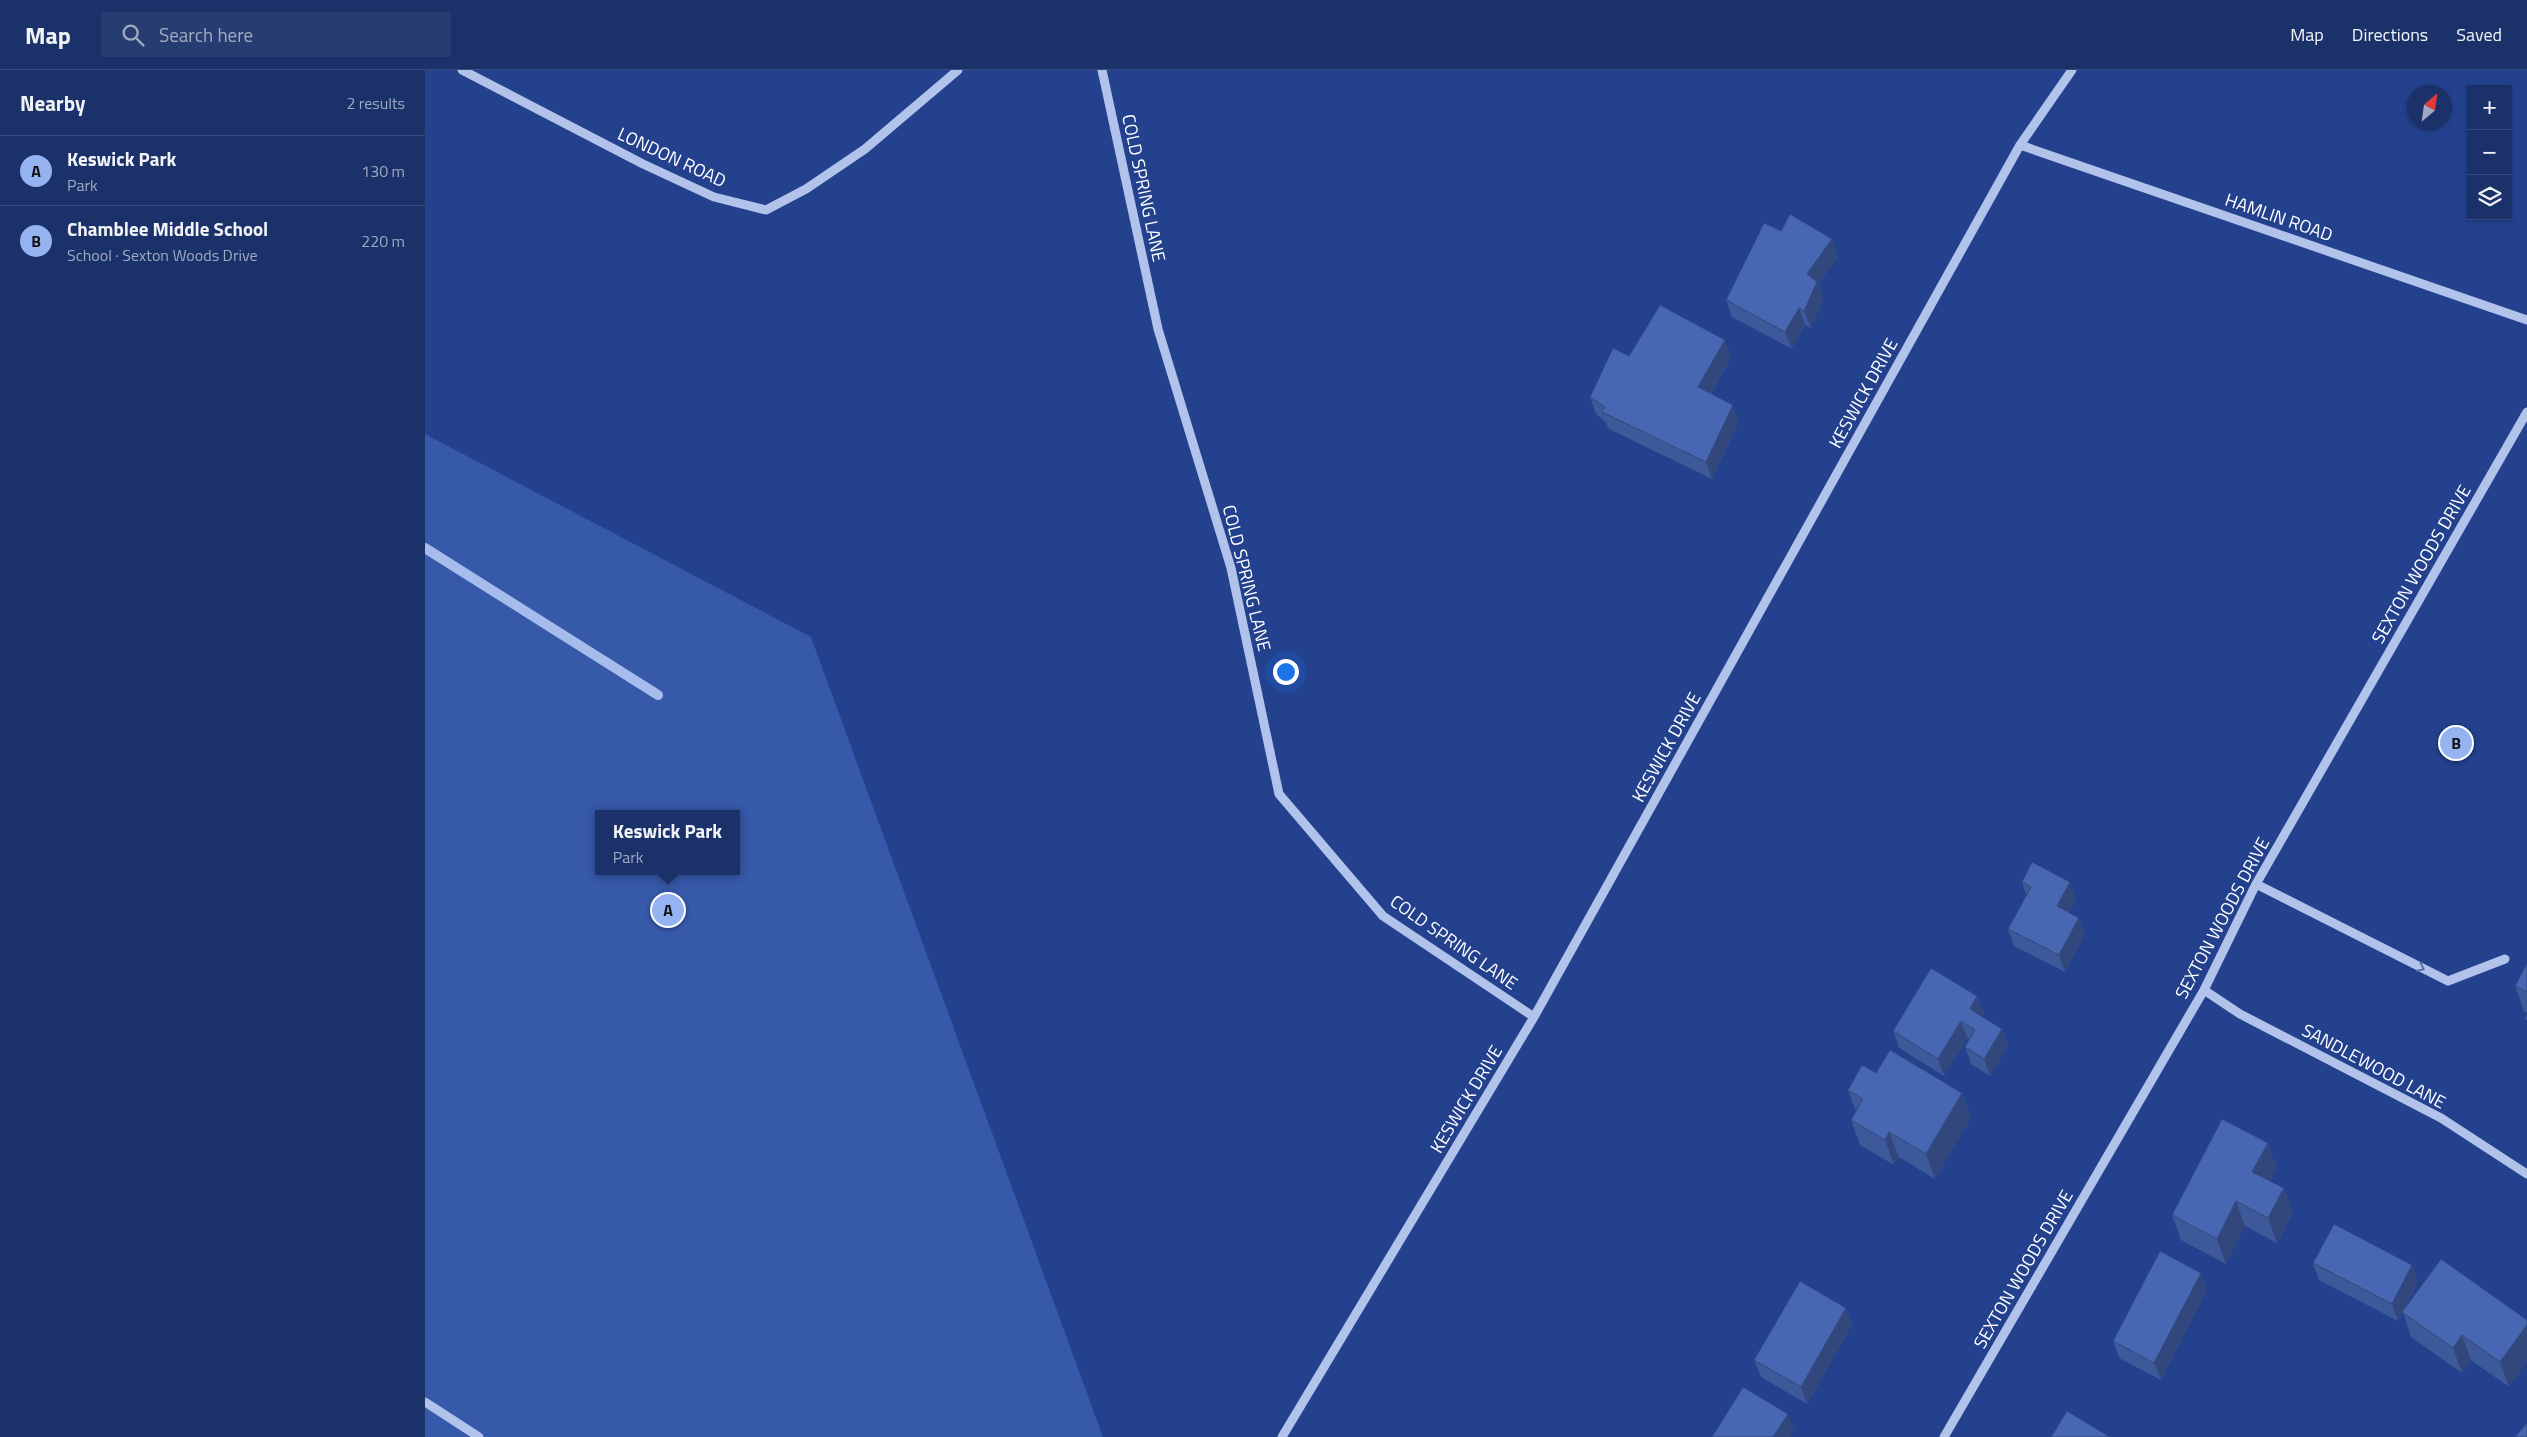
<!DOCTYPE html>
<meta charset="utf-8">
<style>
:root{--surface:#1a316a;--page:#273d72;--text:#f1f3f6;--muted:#9fa9c1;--line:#384c7e;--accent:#95b2f1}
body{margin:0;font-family:"Titillium Web",sans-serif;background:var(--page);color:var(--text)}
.controls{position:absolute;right:15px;top:15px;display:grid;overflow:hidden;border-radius:0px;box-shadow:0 1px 4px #0004}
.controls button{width:45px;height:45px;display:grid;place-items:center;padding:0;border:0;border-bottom:1px solid var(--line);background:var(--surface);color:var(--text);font:25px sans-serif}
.compass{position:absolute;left:1982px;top:15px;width:45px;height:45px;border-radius:50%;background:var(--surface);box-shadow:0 1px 4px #0004;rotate:29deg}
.you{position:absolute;left:860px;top:601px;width:18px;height:18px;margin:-12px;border:4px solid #fff;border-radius:50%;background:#1a73e8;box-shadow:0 0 0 8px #1a73e833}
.badge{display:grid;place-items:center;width:32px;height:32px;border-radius:50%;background:var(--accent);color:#111;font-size:16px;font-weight:700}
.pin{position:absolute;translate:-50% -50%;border:2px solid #fff;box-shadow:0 1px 5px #0006}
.popup{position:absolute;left:170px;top:740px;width:145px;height:65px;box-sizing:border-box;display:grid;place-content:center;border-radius:0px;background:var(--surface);filter:drop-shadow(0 1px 4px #0005);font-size:16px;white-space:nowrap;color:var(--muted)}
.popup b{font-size:19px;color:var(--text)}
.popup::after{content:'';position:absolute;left:50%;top:100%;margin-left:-10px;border:10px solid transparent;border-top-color:var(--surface)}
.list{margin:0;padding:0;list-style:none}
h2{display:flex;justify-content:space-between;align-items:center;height:65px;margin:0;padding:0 20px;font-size:21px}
h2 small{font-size:16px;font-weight:400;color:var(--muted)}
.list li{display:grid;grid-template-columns:32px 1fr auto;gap:15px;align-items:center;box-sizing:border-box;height:70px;padding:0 20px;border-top:1px solid var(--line)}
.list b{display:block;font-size:19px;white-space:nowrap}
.list p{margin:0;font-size:16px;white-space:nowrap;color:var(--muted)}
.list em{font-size:16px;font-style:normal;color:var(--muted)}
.icon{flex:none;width:28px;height:28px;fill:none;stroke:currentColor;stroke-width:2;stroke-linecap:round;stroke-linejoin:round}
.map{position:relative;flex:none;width:2102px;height:1367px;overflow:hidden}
header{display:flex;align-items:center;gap:30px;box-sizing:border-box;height:70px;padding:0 25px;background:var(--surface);border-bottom:1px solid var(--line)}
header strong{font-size:24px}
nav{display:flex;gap:28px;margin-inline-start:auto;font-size:18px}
.search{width:350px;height:45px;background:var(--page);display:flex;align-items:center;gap:12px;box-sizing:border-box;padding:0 18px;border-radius:0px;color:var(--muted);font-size:19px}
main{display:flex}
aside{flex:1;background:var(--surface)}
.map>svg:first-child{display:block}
.green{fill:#3759aa;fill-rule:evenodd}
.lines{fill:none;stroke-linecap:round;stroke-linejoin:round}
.stream{stroke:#a6bcec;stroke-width:10}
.minor{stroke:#b2c3eb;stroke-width:9}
.wall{fill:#3d5999}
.shaded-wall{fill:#32487d}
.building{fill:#4767b2;stroke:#32487d}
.oneway{stroke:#556eae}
.labels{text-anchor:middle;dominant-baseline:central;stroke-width:4;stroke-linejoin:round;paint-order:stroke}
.street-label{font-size:18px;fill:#fff;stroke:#23418d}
</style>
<header>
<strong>Map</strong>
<div class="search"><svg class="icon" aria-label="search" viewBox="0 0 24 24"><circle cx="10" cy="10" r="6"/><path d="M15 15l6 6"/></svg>Search here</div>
<nav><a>Map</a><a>Directions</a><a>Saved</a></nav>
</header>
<main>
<aside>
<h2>Nearby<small>2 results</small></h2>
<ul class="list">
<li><span class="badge">A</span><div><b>Keswick Park</b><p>Park</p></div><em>130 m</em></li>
<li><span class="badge">B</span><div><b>Chamblee Middle School</b><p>School · Sexton Woods Drive</p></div><em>220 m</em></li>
</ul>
</aside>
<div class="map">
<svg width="2102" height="1367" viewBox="0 0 2102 1367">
<rect width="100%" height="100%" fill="#23418d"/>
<path class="green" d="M0,364L386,567L678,1367H0ZM174,744H312V801H174Z"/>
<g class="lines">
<path class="stream" d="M0,478L233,625"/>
<path class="minor" d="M37,0L218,94L289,127L341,140L381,119L440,79L533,0
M677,0L733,259L806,498L854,724L958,846L1109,947
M1595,75L2102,250
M1831,814L2023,911L2080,889
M1779,920L1815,944L2016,1048L2102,1104
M0,1332L54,1367
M857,1367L1109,947L1595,75L1647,0
M1519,1367L1779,920L1831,814L2102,342"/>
</g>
<path class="wall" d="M1356,161L1407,169L1413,187L1393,214L1398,230L1386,258L1380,255L1367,279L1307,247L1301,230Z
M1300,270L1306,287L1286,324L1314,352L1287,409L1184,359L1180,351L1171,344L1165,327L1204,286Z
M1597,812L1651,829L1644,842L1660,865L1640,902L1589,876L1583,859L1601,825Z
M2102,893V943L2099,941L2090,916Z
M1552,926L1559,944L1557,946L1577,959L1583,976L1565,1006L1546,994L1540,977L1544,970L1542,968L1519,1006L1474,978L1468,961Z
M1451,1003L1537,1023L1546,1048L1510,1109L1474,1087L1469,1095L1435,1075L1426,1050L1431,1042L1423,1020Z
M1852,1098L1845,1111L1868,1143L1852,1173L1820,1156L1801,1194L1756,1170L1747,1145Z
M1888,1193L1987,1195L1993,1212L1979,1240L2102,1250L2084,1317L2046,1290L2037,1303L1986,1267L1978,1242L1973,1251L1894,1210Z
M1776,1203L1782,1220L1736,1310L1694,1288L1688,1271Z
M1421,1238L1427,1255L1382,1334L1336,1307L1329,1290Z"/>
<path class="shaded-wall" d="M1407,169L1413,187L1393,214L1398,230L1386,258L1379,241L1382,204Z
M1374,238L1380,255L1367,279L1360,262Z
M1300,270L1306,287L1280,334L1273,317Z
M1308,335L1314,352L1287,409L1281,392Z
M1645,812L1651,829L1638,853L1632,836Z
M1654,848L1660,865L1640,902L1634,885Z
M1552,926L1559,944L1551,956L1545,939Z
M1536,951L1542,968L1519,1006L1513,989Z
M1577,959L1583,976L1565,1006L1559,989Z
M1537,1023L1546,1048L1510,1109L1501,1084Z
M1464,1062L1474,1087L1469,1095L1460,1070Z
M1843,1073L1852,1098L1837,1127L1827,1102Z
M1859,1118L1868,1143L1852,1173L1843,1148Z
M1811,1131L1820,1156L1801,1194L1792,1169Z
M1987,1195L1993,1212L1973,1251L1967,1234Z
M1776,1203L1782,1220L1736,1310L1729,1293Z
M1421,1238L1427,1255L1382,1334L1376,1317Z
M2102,1255V1293L2084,1317L2075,1292Z
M2037,1265L2046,1290L2037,1303L2028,1278Z
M1363,1344L1369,1361L1365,1367H1348Z"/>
<path class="building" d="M1365,144L1407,169L1382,204L1392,212L1379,241L1374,238L1360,262L1301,230L1339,153L1356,161Z
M1235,235L1300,270L1273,317L1308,335L1281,392L1177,342L1180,337L1165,327L1188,278L1204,286Z
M1607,792L1645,812L1632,836L1654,848L1634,885L1583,859L1606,817L1597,812Z
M2102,893V922L2090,916Z
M1506,898L1552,926L1545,939L1577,959L1559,989L1540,977L1550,960L1536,951L1513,989L1468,961Z
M2102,944V950L2099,949Z
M1465,980L1537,1023L1501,1084L1464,1062L1460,1070L1426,1050L1438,1029L1423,1020L1437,995L1451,1003Z
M1797,1049L1843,1073L1827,1102L1859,1118L1843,1148L1811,1131L1792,1169L1747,1145Z
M1909,1154L1987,1195L1967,1234L1888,1193Z
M1735,1181L1776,1203L1729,1293L1688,1271Z
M2016,1189L2102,1250V1255L2075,1292L2037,1265L2028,1278L1977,1242Z
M1375,1211L1421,1238L1376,1317L1329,1290Z
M1318,1317L1363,1344L1348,1367H1287Z
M1642,1341L1685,1367H1626Z
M2102,1353V1367H2090Z"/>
<defs><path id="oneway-chevron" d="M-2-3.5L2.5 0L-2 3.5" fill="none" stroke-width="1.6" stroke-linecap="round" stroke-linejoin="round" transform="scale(1.25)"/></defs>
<use class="oneway" href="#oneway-chevron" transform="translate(1996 898) rotate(26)"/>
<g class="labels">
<g class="street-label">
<text transform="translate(247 87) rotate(25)">LONDON ROAD</text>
<text transform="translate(719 118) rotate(78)">COLD SPRING LANE</text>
<text transform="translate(1854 147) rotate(19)">HAMLIN ROAD</text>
<text transform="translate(1438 323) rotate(-61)">KESWICK DRIVE</text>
<text transform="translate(1996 494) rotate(-60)">SEXTON WOODS DRIVE</text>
<text transform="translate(822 508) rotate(76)">COLD SPRING LANE</text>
<text transform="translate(1241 677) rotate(-61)">KESWICK DRIVE</text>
<text transform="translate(1797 848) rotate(-62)">SEXTON WOODS DRIVE</text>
<text transform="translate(1029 872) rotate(35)">COLD SPRING LANE</text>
<text transform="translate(1949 996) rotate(28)">SANDLEWOOD LANE</text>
<text transform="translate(1041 1029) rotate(-59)">KESWICK DRIVE</text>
<text transform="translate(1598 1199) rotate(-60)">SEXTON WOODS DRIVE</text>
</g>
</g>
</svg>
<div class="controls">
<button>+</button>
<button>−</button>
<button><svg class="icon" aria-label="layers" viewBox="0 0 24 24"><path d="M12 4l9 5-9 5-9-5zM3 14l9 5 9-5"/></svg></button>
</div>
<svg class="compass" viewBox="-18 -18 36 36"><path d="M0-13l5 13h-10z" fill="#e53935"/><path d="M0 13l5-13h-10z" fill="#9fa9c1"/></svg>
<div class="you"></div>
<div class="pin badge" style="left:243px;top:840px">A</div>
<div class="popup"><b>Keswick Park</b>Park</div>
<div class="pin badge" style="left:2031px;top:673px">B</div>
</div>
</main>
